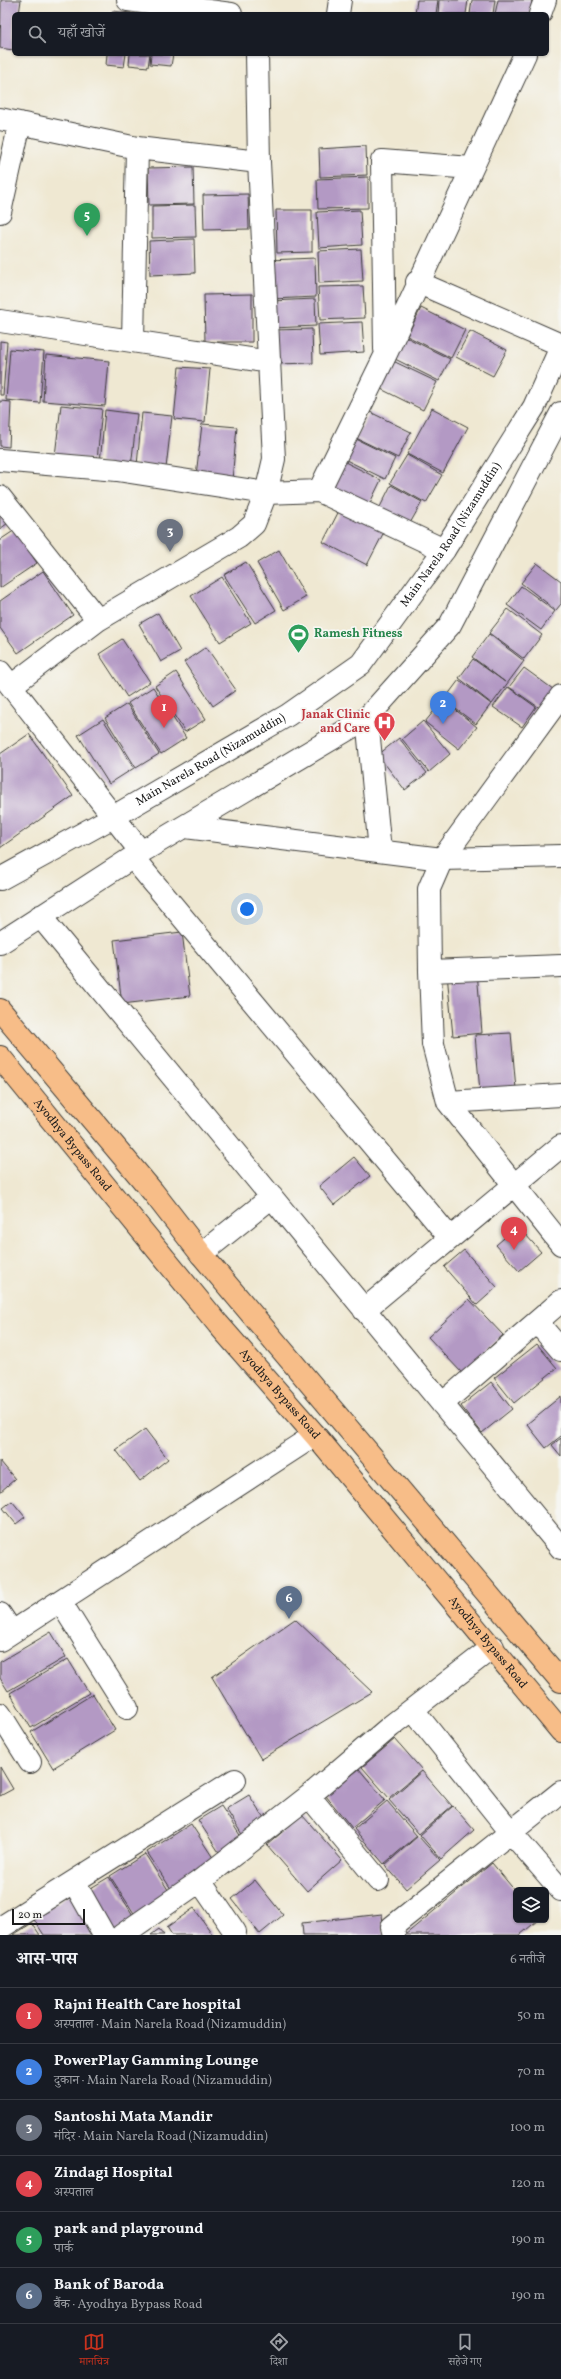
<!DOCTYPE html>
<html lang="hi">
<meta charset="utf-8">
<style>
:root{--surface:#171b24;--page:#20242c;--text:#f1f3f6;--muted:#9ea1a6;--line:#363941;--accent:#c8321e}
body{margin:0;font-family:Vollkorn,"Noto Serif Devanagari",serif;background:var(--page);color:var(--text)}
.controls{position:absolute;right:12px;bottom:12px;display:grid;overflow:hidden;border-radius:6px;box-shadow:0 1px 3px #0004}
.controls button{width:36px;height:36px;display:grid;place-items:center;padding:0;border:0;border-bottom:1px solid var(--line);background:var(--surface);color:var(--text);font:20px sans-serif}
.scale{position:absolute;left:12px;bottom:10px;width:73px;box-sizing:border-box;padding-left:4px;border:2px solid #1c1c1c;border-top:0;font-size:11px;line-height:14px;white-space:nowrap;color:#1c1c1c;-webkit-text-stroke:3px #f6f6f2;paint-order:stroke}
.you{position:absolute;left:247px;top:909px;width:14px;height:14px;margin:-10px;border:3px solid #fff;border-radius:50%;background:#1a73e8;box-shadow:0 0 0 6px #1a73e833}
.badge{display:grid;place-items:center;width:26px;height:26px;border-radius:50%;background:var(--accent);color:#fff;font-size:13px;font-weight:700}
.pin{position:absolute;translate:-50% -33px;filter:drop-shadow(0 1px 2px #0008)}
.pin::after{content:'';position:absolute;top:21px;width:14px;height:12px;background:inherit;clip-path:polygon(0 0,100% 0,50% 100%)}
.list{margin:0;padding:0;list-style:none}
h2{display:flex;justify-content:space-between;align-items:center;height:52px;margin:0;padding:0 16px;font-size:17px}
h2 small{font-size:13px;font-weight:400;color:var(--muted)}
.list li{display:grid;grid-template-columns:26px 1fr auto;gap:12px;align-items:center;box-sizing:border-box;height:56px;padding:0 16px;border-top:1px solid var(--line)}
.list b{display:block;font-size:15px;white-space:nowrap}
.list p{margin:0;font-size:13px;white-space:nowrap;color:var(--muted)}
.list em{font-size:13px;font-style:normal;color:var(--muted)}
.icon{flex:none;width:22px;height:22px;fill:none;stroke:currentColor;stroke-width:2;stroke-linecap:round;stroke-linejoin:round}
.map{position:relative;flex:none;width:561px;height:1935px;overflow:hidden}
.search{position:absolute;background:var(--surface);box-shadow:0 1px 3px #0004;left:12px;right:12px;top:12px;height:44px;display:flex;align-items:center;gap:10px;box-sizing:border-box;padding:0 14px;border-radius:6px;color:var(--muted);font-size:15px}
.sheet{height:388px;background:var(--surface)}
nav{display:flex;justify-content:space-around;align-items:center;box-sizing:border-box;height:56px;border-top:1px solid var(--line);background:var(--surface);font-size:11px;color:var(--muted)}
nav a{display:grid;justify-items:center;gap:2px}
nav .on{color:var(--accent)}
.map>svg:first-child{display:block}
.building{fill:#b399c4}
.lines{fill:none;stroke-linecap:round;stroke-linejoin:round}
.minor-casing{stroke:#3c3b37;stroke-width:24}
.tertiary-casing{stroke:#3c3b37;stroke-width:24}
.primary-casing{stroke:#3c3b37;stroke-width:24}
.minor{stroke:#fff;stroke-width:22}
.tertiary{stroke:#fff;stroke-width:22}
.primary{stroke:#f7bd88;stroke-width:22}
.labels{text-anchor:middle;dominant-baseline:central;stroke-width:3.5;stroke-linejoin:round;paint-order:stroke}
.street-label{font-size:12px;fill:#1c1c1c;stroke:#f6f6f2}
.leisure-label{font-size:12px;font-weight:bold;fill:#27864d;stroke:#f6f6f2;text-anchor:start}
.health-label{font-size:12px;font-weight:bold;fill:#be3a42;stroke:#f6f6f2;text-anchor:end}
</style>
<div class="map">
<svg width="561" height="1935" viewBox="0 0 561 1935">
<rect width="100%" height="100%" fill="#f6f6f2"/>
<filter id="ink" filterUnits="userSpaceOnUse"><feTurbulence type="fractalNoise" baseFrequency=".025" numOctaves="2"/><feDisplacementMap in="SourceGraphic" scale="8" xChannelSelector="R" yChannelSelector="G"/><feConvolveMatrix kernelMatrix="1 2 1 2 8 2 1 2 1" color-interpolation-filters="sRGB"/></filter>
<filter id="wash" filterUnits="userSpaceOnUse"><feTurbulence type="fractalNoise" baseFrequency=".012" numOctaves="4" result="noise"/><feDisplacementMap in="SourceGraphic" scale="16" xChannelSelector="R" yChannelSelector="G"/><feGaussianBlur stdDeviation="0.9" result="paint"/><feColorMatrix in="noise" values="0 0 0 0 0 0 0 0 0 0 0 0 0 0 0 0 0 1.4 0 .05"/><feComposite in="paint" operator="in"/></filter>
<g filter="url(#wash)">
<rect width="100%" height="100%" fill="#efe8d2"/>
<g id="blocks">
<path class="building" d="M1,0H21L19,14H14L13,50L0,48Z
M417,0H438L436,14H415Z
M439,0H468L466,14H438Z
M472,0H495L493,14H470Z
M498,0H532L530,14H495Z
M112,11L131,13V14H112Z
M107,54H126L124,67L106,65Z
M130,54H150L148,67L129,65Z
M151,54H173L171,66L150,64Z
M366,146L367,175L320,177L319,149Z
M193,167L194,204L149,205L148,168Z
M368,177V208L318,209L317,179Z
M248,194L249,229L204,230L203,195Z
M195,205L196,237L152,238V206Z
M276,210H312V252L277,253Z
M360,210L362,245L319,248L317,212Z
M194,239L195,273L150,275L149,241Z
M361,249L363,281L319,283L318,251Z
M315,258L316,297L271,299L269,260Z
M363,286L365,318L320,320L318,287Z
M252,294V342H205L204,295Z
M315,299L316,326L273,328L271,301Z
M421,308L465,330L451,358L407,336Z
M362,322L364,352L320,355L318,324Z
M312,329L313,363L275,364L273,330Z
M470,331L507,350L493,376L456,357Z
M406,337L450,359L439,381L395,359Z
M0,341L7,342L3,395H0Z
M10,349L44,352L40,403L6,400Z
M46,355L109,361L105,406L43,401Z
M393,361L437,382L423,410L379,388Z
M179,367L210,369L205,422L174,419Z
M0,401L11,402L9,447L0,446Z
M61,405L102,409L97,460L55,456Z
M432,408L468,427L443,473L407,454Z
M105,410L137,414L131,467L100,463Z
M370,412L411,432L398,458L356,438Z
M142,413L172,416L166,468L137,465Z
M202,424L237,427L232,480L196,476Z
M354,438L395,458L385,479L344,459Z
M407,455L442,475L426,503L390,483Z
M341,460L381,480L368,507L327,486Z
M391,485L422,502L409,525L379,509Z
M0,505L12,520L0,529Z
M342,505L386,528L367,565L323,542Z
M15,530L37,563L0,588V540Z
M279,550L306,597L284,610L257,563Z
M246,562L276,610L255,623L224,575Z
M537,563L561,581V604L556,610L521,583Z
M43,571L73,615L18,653L0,628V601Z
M222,577L251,623L220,642L191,596Z
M521,586L555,611L541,630L507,605Z
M508,609L542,635L524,659L489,633Z
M158,613L180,651L161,662L139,624Z
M489,634L524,661L492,704L459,678L473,659L505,682L472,657Z
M122,639L150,682L127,697L99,654Z
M206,647L236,690L213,706L184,662Z
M524,668L557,692L544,711L509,687Z
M176,672L206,719L185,732L155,686Z
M459,680L491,704L476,724L444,700Z
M153,687L186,738L161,754L128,703Z
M508,687L536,707L522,727L493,707Z
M443,700L477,727L459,749L425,722Z
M127,704L159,754L136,768L105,718Z
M103,719L134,768L109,784L78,735Z
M423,721L450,754L429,772L402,739Z
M29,734L73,796L0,848V754Z
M399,738L427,773L405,790L378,755Z
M182,932L190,996L122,1004L114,940Z
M477,971L482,1033L453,1036L447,974Z
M511,1033L516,1089L480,1092L475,1035Z
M354,1157L370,1176L334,1205L319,1186Z
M518,1226L541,1252L519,1271L496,1245Z
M464,1250L497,1287L477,1305L444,1267Z
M469,1299L503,1335L462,1373L428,1337Z
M537,1344L557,1368L514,1403L494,1378Z
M491,1382L512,1409L482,1433L461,1406Z
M561,1396V1436L546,1448L527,1424Z
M145,1429L168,1459L140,1481L116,1450Z
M561,1438V1456L552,1445Z
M0,1461L15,1479L0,1492Z
M12,1501L25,1517L16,1524L3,1508Z
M295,1619L372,1692L261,1759L212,1677Z
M51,1632L66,1657L8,1691L0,1678V1662Z
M68,1659L89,1693L31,1728L10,1693Z
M93,1694L115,1730L53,1768L31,1732Z
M395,1739L422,1770L389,1798L362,1767Z
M0,1767L13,1789L0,1796Z
M359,1769L385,1800L352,1828L326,1796Z
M422,1771L452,1806L419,1834L389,1800Z
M249,1795L266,1821L243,1836L226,1809Z
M387,1801L417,1836L384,1864L354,1829Z
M221,1806L245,1843L222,1857L198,1820Z
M453,1806L474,1830L441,1859L420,1835Z
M302,1815L342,1860L307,1891L267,1845Z
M191,1824L217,1864L173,1892L147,1852Z
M418,1836L440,1860L406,1889L385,1865Z
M145,1854L172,1896L137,1918L110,1876Z
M492,1863L516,1892V1920H538L520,1935H405Z
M109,1877L136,1920L113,1934L86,1891Z
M255,1880L283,1915L260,1934L232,1899Z
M71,1894L97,1935H44L33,1918Z
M194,1908L213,1935H172L167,1927Z
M382,1914L384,1935H303L302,1923Z
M32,1923L40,1935H13Z
M159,1929L164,1935H151Z"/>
</g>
</g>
<g filter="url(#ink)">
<use href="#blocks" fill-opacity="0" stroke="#3c3b37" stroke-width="1"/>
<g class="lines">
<defs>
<path id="minor" d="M128,0L231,14
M338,14L340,0
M540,14L545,0
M0,119L137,148L259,162
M0,212L20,123
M417,282L561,345
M0,321L270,362
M133,341L137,148
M385,349L382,161L471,168
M0,460L117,470L266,493L319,491L444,550
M319,491L385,356L525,54
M0,497L98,620
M0,672L141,852
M11,686L98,620L239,537L254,524L266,493L274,459L259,162L257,54
M561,696L442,859L429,889L430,971L433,1044L448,1102L561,1244
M367,718L380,851
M133,858L450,1238
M40,916L561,1548
M430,971L561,966
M448,1102L561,1095
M201,1254L272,1197
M364,1310L561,1146
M537,1322L561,1350
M442,1404L561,1301
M60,1601L127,1708
M0,1614L12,1632
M0,1640L315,1435
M413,1710L510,1831L561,1890
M0,1714L30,1762
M309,1796L378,1880
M200,1881L235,1932
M74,1882L104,1935
M0,1928L235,1780
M122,1935L200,1881L309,1796L391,1726L493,1647
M394,1935L392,1927L561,1792"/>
<g id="tertiary">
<path d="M185,827L442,859L561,856"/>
<path id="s1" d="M0,879L113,817L288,715L361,664L444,550L534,407L561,347"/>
<path d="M0,943L141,852L367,718L450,625L561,413"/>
</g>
<g id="primary">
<path d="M0,1010L153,1192L201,1254L561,1681"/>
<path id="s2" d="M0,1057L218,1324L315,1435L561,1731"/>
</g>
</defs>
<use href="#minor" class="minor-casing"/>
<use href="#tertiary" class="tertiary-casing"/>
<use href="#primary" class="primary-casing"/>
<use href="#minor" class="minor"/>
<use href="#tertiary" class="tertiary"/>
<use href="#primary" class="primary"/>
</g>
</g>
<defs>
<symbol id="stadium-pin" viewBox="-11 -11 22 30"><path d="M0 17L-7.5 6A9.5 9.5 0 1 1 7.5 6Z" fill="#2e9e5b" stroke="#f6f6f2"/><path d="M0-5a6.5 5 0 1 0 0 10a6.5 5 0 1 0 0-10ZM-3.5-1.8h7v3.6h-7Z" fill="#fff"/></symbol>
<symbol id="hospital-pin" viewBox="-11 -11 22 30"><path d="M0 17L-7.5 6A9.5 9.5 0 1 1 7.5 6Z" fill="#e0444e" stroke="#f6f6f2"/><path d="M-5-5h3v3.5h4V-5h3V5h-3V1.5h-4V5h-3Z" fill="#fff"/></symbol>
</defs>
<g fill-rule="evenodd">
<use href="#stadium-pin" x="286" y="622" width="25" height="34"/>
<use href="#hospital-pin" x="372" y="710" width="25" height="34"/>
</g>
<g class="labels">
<g class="street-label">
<text stroke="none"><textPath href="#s1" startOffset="578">Main Narela Road (Nizamuddin)</textPath></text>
<text stroke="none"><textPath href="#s1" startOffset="242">Main Narela Road (Nizamuddin)</textPath></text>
<text stroke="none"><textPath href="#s2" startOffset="114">Ayodhya Bypass Road</textPath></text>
<text stroke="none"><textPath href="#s2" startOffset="438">Ayodhya Bypass Road</textPath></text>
<text stroke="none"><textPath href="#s2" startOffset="762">Ayodhya Bypass Road</textPath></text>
</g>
<g class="leisure-label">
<text x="314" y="634">Ramesh Fitness</text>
</g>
<g class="health-label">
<text x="370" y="715">Janak Clinic<tspan x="370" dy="14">and Care</tspan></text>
</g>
</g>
</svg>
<div class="controls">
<button><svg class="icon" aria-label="layers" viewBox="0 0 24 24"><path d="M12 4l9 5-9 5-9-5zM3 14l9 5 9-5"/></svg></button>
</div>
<div class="scale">20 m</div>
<div class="you"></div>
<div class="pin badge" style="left:164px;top:728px;background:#e0444e">1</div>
<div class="pin badge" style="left:443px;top:724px;background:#3f7fe0">2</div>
<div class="pin badge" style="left:170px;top:552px;background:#6b7280">3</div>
<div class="pin badge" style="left:514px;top:1250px;background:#e0444e">4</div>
<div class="pin badge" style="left:87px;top:236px;background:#2e9e5b">5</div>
<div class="pin badge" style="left:289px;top:1619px;background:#5c6f8a">6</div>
<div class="search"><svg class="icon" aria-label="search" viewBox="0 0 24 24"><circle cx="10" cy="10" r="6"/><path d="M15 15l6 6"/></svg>यहाँ खोजें</div>
</div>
<section class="sheet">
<h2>आस-पास<small>6 नतीजे</small></h2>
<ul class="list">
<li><span class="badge" style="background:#e0444e">1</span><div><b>Rajni Health Care hospital</b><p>अस्पताल · Main Narela Road (Nizamuddin)</p></div><em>50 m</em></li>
<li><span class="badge" style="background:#3f7fe0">2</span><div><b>PowerPlay Gamming Lounge</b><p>दुकान · Main Narela Road (Nizamuddin)</p></div><em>70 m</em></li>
<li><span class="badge" style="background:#6b7280">3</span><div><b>Santoshi Mata Mandir</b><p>मंदिर · Main Narela Road (Nizamuddin)</p></div><em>100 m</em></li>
<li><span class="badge" style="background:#e0444e">4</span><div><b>Zindagi Hospital</b><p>अस्पताल</p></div><em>120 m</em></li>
<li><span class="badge" style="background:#2e9e5b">5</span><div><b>park and playground</b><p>पार्क</p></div><em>190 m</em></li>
<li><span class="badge" style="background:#5c6f8a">6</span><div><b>Bank of Baroda</b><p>बैंक · Ayodhya Bypass Road</p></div><em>190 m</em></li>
</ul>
</section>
<nav>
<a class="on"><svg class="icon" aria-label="map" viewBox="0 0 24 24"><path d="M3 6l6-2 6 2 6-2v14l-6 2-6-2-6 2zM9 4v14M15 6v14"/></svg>मानचित्र</a>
<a><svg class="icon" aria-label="directions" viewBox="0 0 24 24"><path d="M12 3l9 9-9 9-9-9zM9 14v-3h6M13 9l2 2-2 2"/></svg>दिशा</a>
<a><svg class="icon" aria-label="saved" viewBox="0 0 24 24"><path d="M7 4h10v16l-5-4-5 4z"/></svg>सहेजे गए</a>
</nav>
